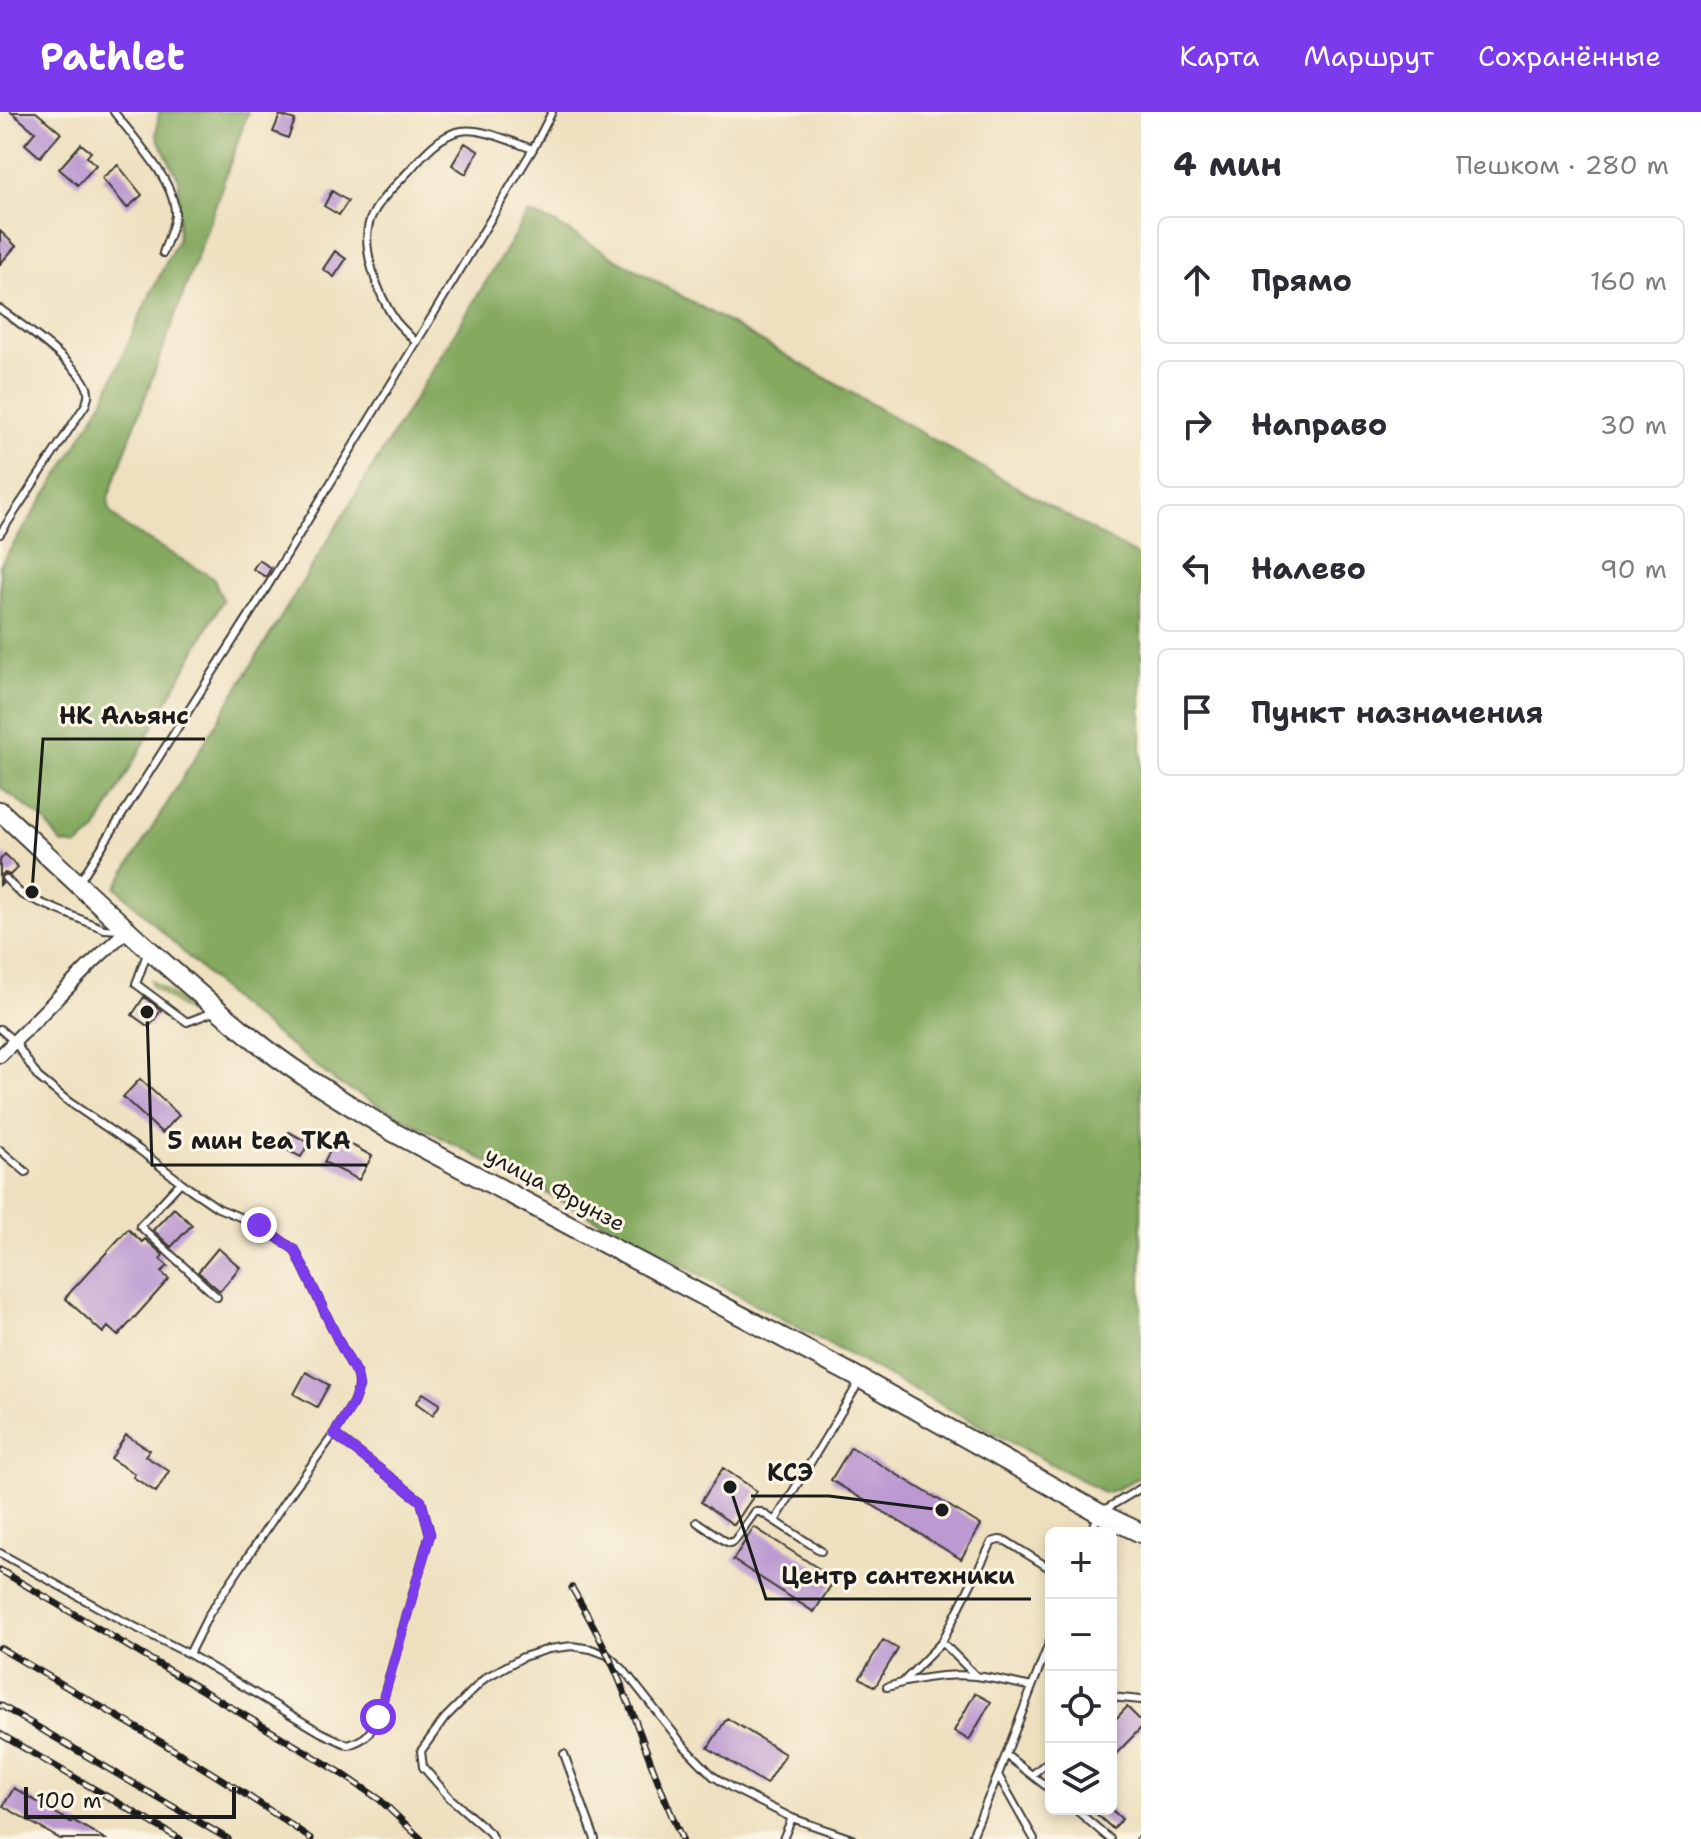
<!DOCTYPE html>
<html lang="ru">
<meta charset="utf-8">
<style>
:root{--surface:#fff;--page:#f2f2f3;--text:#2b2b33;--muted:#7c7c81;--line:#e1e1e2;--accent:#7c3aed}
body{margin:0;font-family:"Shantell Sans",sans-serif;background:var(--page);color:var(--text)}
.controls{position:absolute;right:24px;bottom:24px;display:grid;overflow:hidden;border-radius:12px;box-shadow:0 4px 12px #0003}
.controls button{width:72px;height:72px;display:grid;place-items:center;padding:0;border:0;border-bottom:2px solid var(--line);background:var(--surface);color:var(--text);font:40px sans-serif}
.scale{position:absolute;left:24px;bottom:20px;width:212px;box-sizing:border-box;padding-left:8px;border:4px solid #1c1c1c;border-top:0;font-size:22px;line-height:28px;white-space:nowrap;color:#1c1c1c;-webkit-text-stroke:6px #fcf5e5;paint-order:stroke}
.stop{position:absolute;width:24px;height:24px;margin:-18px;border:6px solid #7c3aed;border-radius:50%;background:#fff}
.stop.end{background:#7c3aed;border-color:#fff;box-shadow:0 2px 8px #0008}
.list{margin:0;padding:0;list-style:none}
h2{display:flex;justify-content:space-between;align-items:center;height:104px;margin:0;padding:0 32px;font-size:34px}
h2 small{font-size:26px;font-weight:400;color:var(--muted)}
.list li{display:grid;grid-template-columns:52px 1fr auto;gap:24px;align-items:center;box-sizing:border-box;height:128px;margin:0 16px 16px;padding:0 16px;border:2px solid var(--line);border-radius:12px}
.list b{display:block;font-size:30px;white-space:nowrap}
.list em{font-size:26px;font-style:normal;color:var(--muted)}
.icon{flex:none;width:44px;height:44px;fill:none;stroke:currentColor;stroke-width:2;stroke-linecap:round;stroke-linejoin:round}
.map{position:relative;flex:none;width:1141px;height:1727px;overflow:hidden}
header{display:flex;align-items:center;gap:48px;box-sizing:border-box;height:112px;padding:0 40px;background:var(--accent);color:#fff}
header strong{font-size:38px}
nav{display:flex;gap:44px;margin-inline-start:auto;font-size:28px}
main{display:flex}
aside{flex:1;background:var(--surface)}
.map>svg:first-child{display:block}
.green{fill:#a6c36a;stroke:#617043;stroke-width:2}
.forest{fill:#84a95e;stroke:#50623d;stroke-width:2}
.building{fill:#bc9ad1}
.lines{fill:none;stroke-linecap:round;stroke-linejoin:round}
.lane-casing{stroke:#3c3934;stroke-width:10}
.street-casing{stroke:#3c3934;stroke-width:16}
.primary-casing{stroke:#3c3934;stroke-width:22}
.lane{stroke:#fff;stroke-width:6}
.street{stroke:#fff;stroke-width:12}
.primary{stroke:#fff;stroke-width:18}
.rail-casing{stroke:#1c1c1c;stroke-width:7}
.rail{stroke:#fcf5e5;stroke-width:4;stroke-dasharray:12;stroke-linecap:butt}
.route{stroke:#7c3aed;stroke-width:10}
.labels{text-anchor:middle;dominant-baseline:central;stroke-width:6;stroke-linejoin:round;paint-order:stroke}
.street-label{font-size:22px;fill:#1c1c1c;stroke:#fcf5e5}
.leader{fill:none;stroke:#1c1c1c;stroke-width:3}
.callout-dot{fill:#1c1c1c;stroke:#fcf5e5;stroke-width:3}
.callout-label{font-size:24px;text-anchor:middle;font-weight:bold;fill:#1c1c1c;stroke:#fcf5e5;stroke-width:6;stroke-linejoin:round;paint-order:stroke}
</style>
<header>
<strong>Pathlet</strong>
<nav><a>Карта</a><a>Маршрут</a><a>Сохранённые</a></nav>
</header>
<main>
<div class="map">
<svg width="1141" height="1727" viewBox="0 0 1141 1727">
<rect width="100%" height="100%" fill="#fcf5e5"/>
<filter id="ink" filterUnits="userSpaceOnUse"><feTurbulence type="fractalNoise" baseFrequency=".0125" numOctaves="2"/><feDisplacementMap in="SourceGraphic" scale="16" xChannelSelector="R" yChannelSelector="G"/><feConvolveMatrix kernelMatrix="1 2 1 2 8 2 1 2 1" color-interpolation-filters="sRGB"/></filter>
<filter id="wash" filterUnits="userSpaceOnUse"><feTurbulence type="fractalNoise" baseFrequency=".006" numOctaves="4" result="noise"/><feDisplacementMap in="SourceGraphic" scale="32" xChannelSelector="R" yChannelSelector="G"/><feGaussianBlur stdDeviation="1.8" result="paint"/><feColorMatrix in="noise" values="0 0 0 0 0 0 0 0 0 0 0 0 0 0 0 0 0 1.4 0 .05"/><feComposite in="paint" operator="in"/></filter>
<g filter="url(#wash)">
<rect width="100%" height="100%" fill="#eee0bf"/>
<path class="green" d="M151,868L195,900L190,902L152,874Z"/>
<path class="forest" d="M159,0H248L205,123L108,386L110,400L126,415L213,466L223,488L95,720L77,734L61,731L44,708L0,675V453L63,356L105,285L143,197L178,127L179,68L156,23Z
M528,101L552,110L1141,446V1364L1117,1377L1105,1381L634,1127L339,972L236,891L116,775Z"/>
<g id="blocks">
<path class="building" d="M11,0H36L61,21L40,45L25,32L35,20Z
M280,3L295,8L288,26L273,20Z
M465,31L478,39L466,62L452,53Z
M81,32L91,40L87,45L96,53L78,73L59,57Z
M118,53L142,83L127,96L102,66Z
M332,79L348,89L339,103L324,94Z
M0,119L16,134L0,152Z
M335,139L346,147L334,165L323,157Z
M259,448L271,456L266,465L253,457Z
M5,742L18,755L10,763L5,761L1,763L0,768L2,771L0,773V748Z
M144,885L161,898L149,915L132,903Z
M140,967L179,1003L162,1021L123,985Z
M289,1020L309,1031L301,1045L281,1035Z
M337,1025L372,1044L359,1068L324,1050Z
M174,1096L192,1113L171,1135L153,1118Z
M128,1117L142,1130L145,1127L163,1143L160,1147L168,1154L161,1160L169,1167L118,1224L108,1215L103,1221L65,1186Z
M218,1136L240,1155L220,1179L198,1160Z
M306,1260L329,1273L317,1295L294,1282Z
M423,1281L440,1292L433,1303L416,1291Z
M126,1323L149,1338L145,1344L169,1359L156,1380L133,1365L135,1362L111,1347Z
M851,1335L981,1413L961,1447L831,1368Z
M723,1356L757,1379L734,1413L701,1390Z
M754,1415L835,1467L814,1500L733,1448Z
M883,1528L898,1537L875,1575L860,1566Z
M975,1581L991,1590L969,1628L954,1619Z
M1127,1595L1141,1609V1616L1111,1647V1612Z
M727,1606L785,1642L766,1672L708,1636Z
M14,1676L71,1710L72,1708L105,1727H60L3,1694Z
M1091,1697H1111L1122,1707L1113,1717Z"/>
</g>
</g>
<g filter="url(#ink)">
<use href="#blocks" fill-opacity="0" stroke="#3c3934" stroke-width="2"/>
<g class="lines">
<defs>
<path id="lane" d="M114,0C133,25 174,68 175,100C176,110 166,131 163,141
M0,197C19,211 86,257 88,280C89,284 87,288 86,292L0,422
M416,231C410,223 401,216 395,208C379,184 360,136 370,108C377,90 395,74 408,60C421,45 440,22 461,19C481,15 514,31 533,37
M6,767L22,783L104,817L121,818
M80,769L264,480L416,231L533,37L552,0
M148,839L136,872L187,910L216,899
M0,917L15,930L38,965L69,990L138,1037L190,1077L218,1096L259,1113L295,1138L340,1232L357,1263L359,1275L353,1291L334,1322L286,1388L209,1502L189,1542L121,1508L0,1441
M0,1038L26,1060
M181,1070L140,1114L217,1185
M775,1409L860,1269
M697,1410L725,1429L730,1431L735,1428L755,1400H761L821,1439
M1091,1421L1099,1401L1141,1376
M942,1530L976,1564
M189,1542L320,1620L348,1633C367,1627 370,1622 378,1605L430,1422L421,1389L334,1322
M902,1571L942,1530L992,1430L999,1428L1006,1429L1051,1457
M887,1575C914,1567 946,1561 975,1564C994,1566 1013,1571 1032,1575
M1111,1585L1141,1588
M564,1642L595,1727
M1006,1643L1051,1678
M998,1663L1034,1727
M1032,1663L1051,1647
M1075,1697L1110,1727
M493,1727L490,1721L450,1686L423,1655L421,1639L445,1606L485,1566L523,1545L549,1537L572,1534L591,1537L607,1543L623,1557L684,1634L713,1664L732,1676L792,1706L852,1727
M783,1727L792,1706
M971,1727L998,1663L1051,1526
M1140,1727L1141,1726"/>
<path id="street" d="M0,944L92,851L127,818"/>
<path id="primary" d="M0,699C87,780 172,863 265,936C305,967 350,993 393,1020L861,1267L1099,1401L1141,1421"/>
</defs>
<use href="#lane" class="lane-casing"/>
<use href="#street" class="street-casing"/>
<use href="#primary" class="primary-casing"/>
<use href="#lane" class="lane"/>
<use href="#street" class="street"/>
<use href="#primary" class="primary"/>
<defs>
<path id="rail" d="M0,1458L338,1659L379,1687L421,1727
M572,1476C589,1505 605,1534 618,1565C640,1618 658,1674 682,1727
M0,1536C105,1598 212,1656 311,1727
M0,1593L228,1727
M0,1622L180,1727"/>
</defs>
<use href="#rail" class="rail-casing"/>
<use href="#rail" class="rail"/>
</g>
</g>
<g class="lines" filter="url(#ink)">
<path class="route" d="M259,1113L295,1138L340,1232L357,1263L359,1275L353,1291L334,1322L421,1389L430,1422L378,1605"/>
</g>
<g class="labels">
<g class="street-label">
<text transform="translate(555 1077) rotate(28)">улица Фрунзе</text>
</g>
</g>
<path class="leader" d="M32 780L43 627H205M147 900L152 1053H367M942 1398L829 1384H751M730 1375L766 1487H1031"/>
<g class="callout-dot">
<circle cx="32" cy="780" r="8"/>
<circle cx="147" cy="900" r="8"/>
<circle cx="942" cy="1398" r="8"/>
<circle cx="730" cy="1375" r="8"/>
</g>
<g class="callout-label">
<text x="124" y="612">НК Альянс</text>
<text x="259" y="1037">5 мин tea TKA</text>
<text x="790" y="1369">КСЭ</text>
<text x="898" y="1472">Центр сантехники</text>
</g>
</svg>
<div class="controls">
<button>+</button>
<button>−</button>
<button><svg class="icon" aria-label="locate" viewBox="0 0 24 24"><circle cx="12" cy="12" r="6"/><path d="M12 2v4M12 18v4M2 12h4M18 12h4"/></svg></button>
<button><svg class="icon" aria-label="layers" viewBox="0 0 24 24"><path d="M12 4l9 5-9 5-9-5zM3 14l9 5 9-5"/></svg></button>
</div>
<div class="scale">100 m</div>
<div class="stop" style="left:378px;top:1605px"></div>
<div class="stop end" style="left:259px;top:1113px"></div>
</div>
<aside>
<h2>4 мин<small>Пешком · 280 m</small></h2>
<ul class="list">
<li><svg class="icon" aria-label="ahead" viewBox="0 0 24 24"><path d="M12 20V5M6 11l6-6 6 6"/></svg><div><b>Прямо</b></div><em>160 m</em></li>
<li><svg class="icon" aria-label="right" viewBox="0 0 24 24"><path d="M7 20v-9h11M14 6l5 5-5 5"/></svg><div><b>Направо</b></div><em>30 m</em></li>
<li><svg class="icon" aria-label="left" viewBox="0 0 24 24"><path d="M17 20v-9H6M10 6l-5 5 5 5"/></svg><div><b>Налево</b></div><em>90 m</em></li>
<li><svg class="icon" aria-label="arrive" viewBox="0 0 24 24"><path d="M6 21V4h12l-3 4 3 4H6"/></svg><div><b>Пункт назначения</b></div></li>
</ul>
</aside>
</main>
